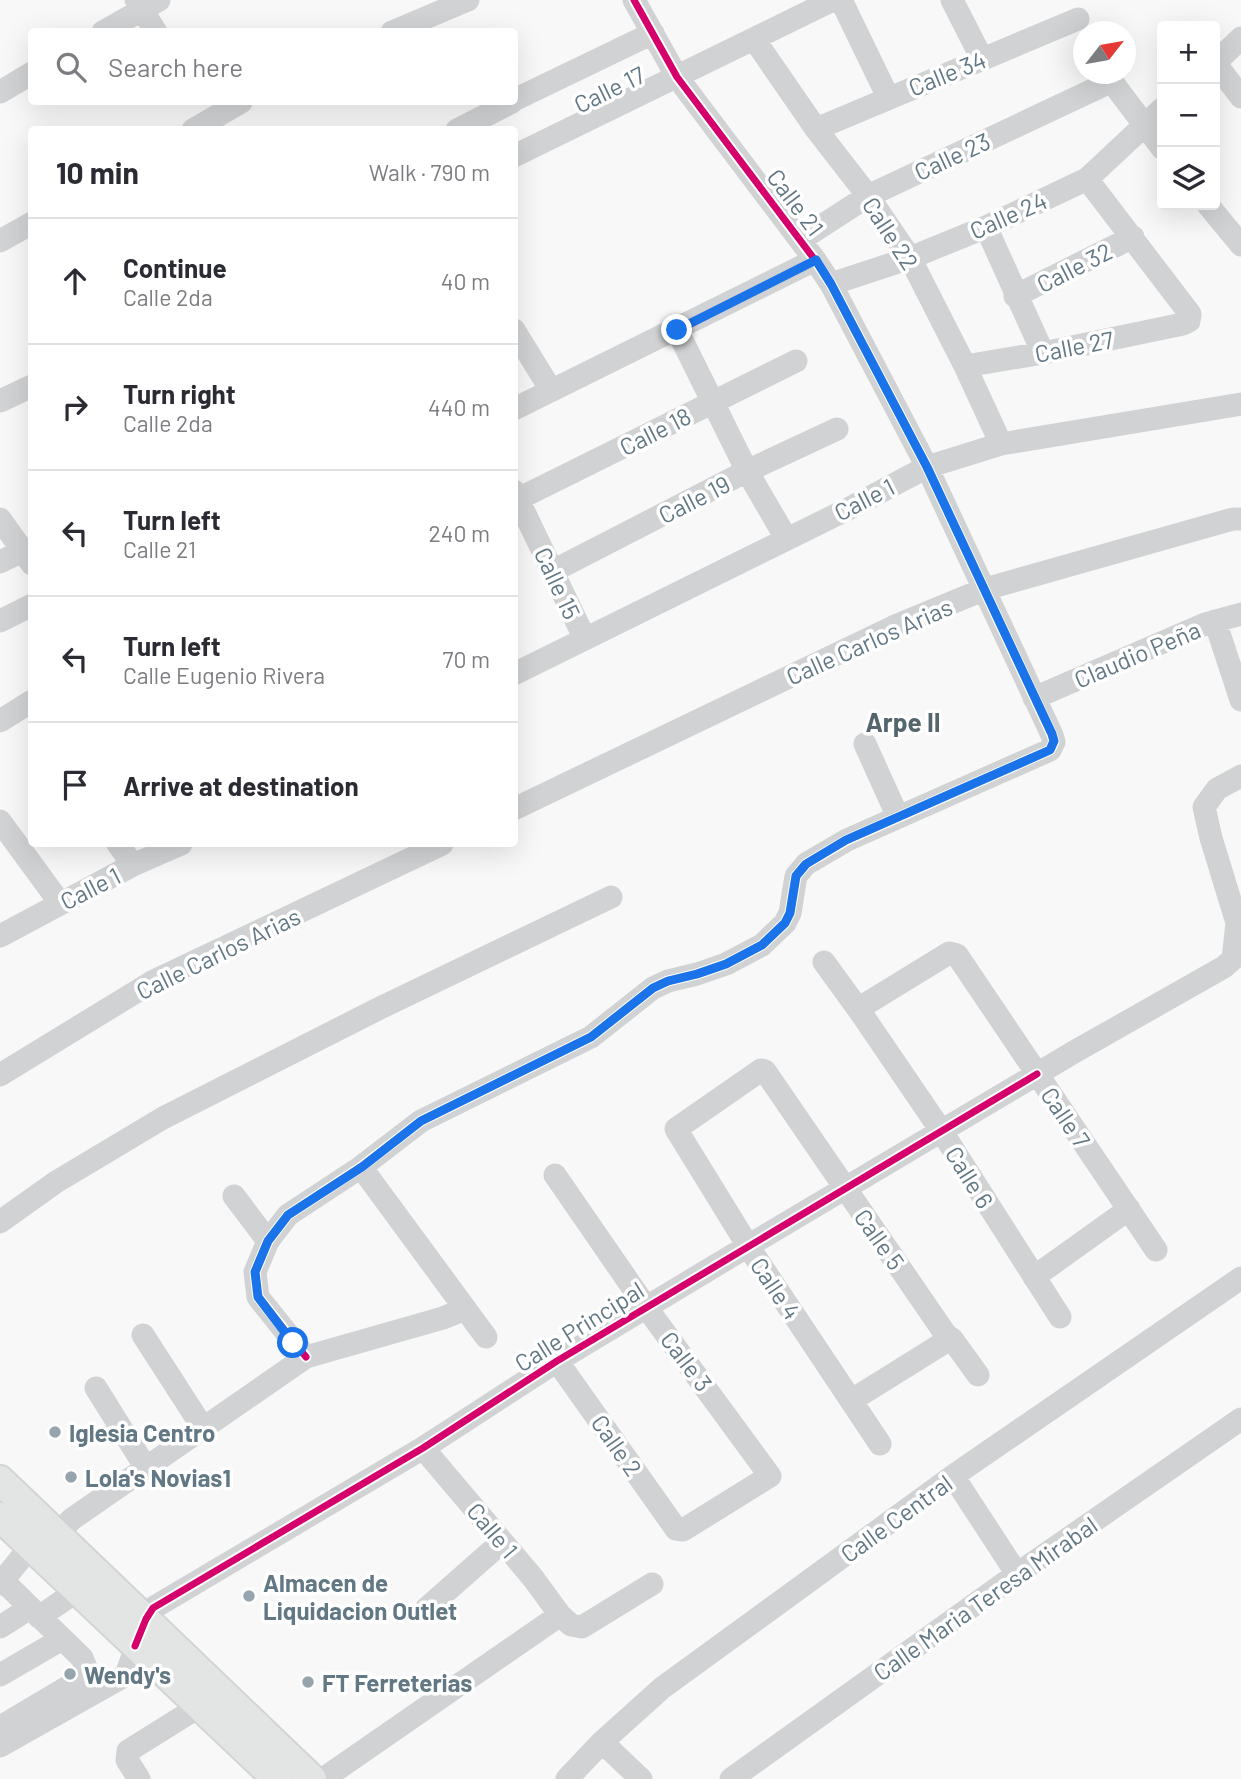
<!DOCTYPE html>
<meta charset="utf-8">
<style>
:root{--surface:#fff;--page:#f7f7f7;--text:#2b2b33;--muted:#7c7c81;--line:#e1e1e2}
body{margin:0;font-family:Barlow,sans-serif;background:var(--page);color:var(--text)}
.controls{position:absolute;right:21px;top:21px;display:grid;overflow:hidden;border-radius:7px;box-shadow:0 7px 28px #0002}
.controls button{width:63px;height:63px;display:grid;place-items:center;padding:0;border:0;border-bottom:2px solid var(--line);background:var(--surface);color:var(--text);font:35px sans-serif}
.compass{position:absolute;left:1073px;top:21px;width:63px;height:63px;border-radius:50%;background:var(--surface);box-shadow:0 7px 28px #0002;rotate:59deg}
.stop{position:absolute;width:21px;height:21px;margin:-16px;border:5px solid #1a73e8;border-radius:50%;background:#fff}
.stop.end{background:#1a73e8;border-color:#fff;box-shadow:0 2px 7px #0008}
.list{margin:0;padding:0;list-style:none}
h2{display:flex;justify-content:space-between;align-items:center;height:91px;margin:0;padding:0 28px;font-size:30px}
h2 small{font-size:23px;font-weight:400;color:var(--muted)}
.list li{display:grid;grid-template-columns:46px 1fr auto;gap:21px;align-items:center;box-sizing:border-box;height:126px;padding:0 28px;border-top:2px solid var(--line)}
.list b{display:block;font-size:26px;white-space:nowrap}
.list p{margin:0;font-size:23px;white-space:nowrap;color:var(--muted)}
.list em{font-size:23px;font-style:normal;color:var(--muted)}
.icon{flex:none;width:38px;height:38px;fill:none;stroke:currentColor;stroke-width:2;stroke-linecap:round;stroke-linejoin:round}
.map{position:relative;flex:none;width:1241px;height:1779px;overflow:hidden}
.search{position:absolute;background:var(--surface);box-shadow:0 7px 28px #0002;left:28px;top:28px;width:490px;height:77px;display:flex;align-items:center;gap:18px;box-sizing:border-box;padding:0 24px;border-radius:7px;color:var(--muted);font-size:26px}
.panel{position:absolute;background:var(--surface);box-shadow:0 7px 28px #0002;left:28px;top:126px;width:490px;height:721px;border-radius:7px}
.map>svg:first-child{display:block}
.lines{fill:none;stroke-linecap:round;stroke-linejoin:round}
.major-casing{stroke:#d3d4d6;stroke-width:32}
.minor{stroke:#d1d2d3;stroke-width:23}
.major{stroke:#e3e4e4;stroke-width:28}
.cycleway-casing{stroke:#fff;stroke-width:11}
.cycleway{stroke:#d6006c;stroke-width:7}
.route{stroke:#1a73e8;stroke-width:9}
.poi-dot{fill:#96a5ad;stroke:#fff;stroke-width:2.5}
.labels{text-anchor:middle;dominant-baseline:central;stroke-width:7;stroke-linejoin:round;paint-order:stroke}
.street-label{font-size:24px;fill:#627884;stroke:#fff}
.poi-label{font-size:24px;font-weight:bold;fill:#627884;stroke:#fff;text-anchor:start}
.neighbourhood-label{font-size:26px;font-weight:bold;fill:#55656e;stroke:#fff}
</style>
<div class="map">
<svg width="1241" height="1779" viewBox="0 0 1241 1779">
<rect width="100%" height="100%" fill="#f8f8f8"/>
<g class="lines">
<defs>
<path id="major" d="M0,1480L312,1779
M0,1517L277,1779"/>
</defs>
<use href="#major" class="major-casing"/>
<path class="minor" d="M136,0L156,32
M841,0L888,97
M952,0L982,59
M103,32L159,0
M392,32L468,0
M754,39L816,129L868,196L910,258L965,366L1001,444
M1215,63L1241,97
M1215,63L1241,38
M1106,74L1162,148
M0,92L32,73
M514,100L653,33
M816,129L1078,19
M193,130L241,102
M457,130L512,102
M514,156L833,0
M1208,205L1241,245
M986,227L1043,353
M800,240L868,196L1110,82
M0,241L32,223
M831,284L910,258L986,227L1087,179L1162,109
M1015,296L1133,237
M514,330L551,390
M677,330L747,471L786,538
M965,366L1043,353L1183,324L1189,321L1190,314L1087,179
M0,401L32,386
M514,409L815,260
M514,491L584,637
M514,501L796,361
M0,519L32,564
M0,562L22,551
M553,571L747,471L837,429
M0,621L32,605
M1215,621L1241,700
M514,674L850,508L927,467L1001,444L1241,404
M1034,698L1205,624L1241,614
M0,721L32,701
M865,744L898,817
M514,809L893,627L985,589L1233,519H1241
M0,821L60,903
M118,844L133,865
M0,936L133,865L181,844
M824,962L861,1013
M0,1075L152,982L442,844
M361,1167L486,1337
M555,1175L646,1307L770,1476L683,1530L676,1529L557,1361
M234,1196L268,1241
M0,1222L56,1182L163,1118L380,1008L611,897
M1034,1277L1129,1209
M1060,1317L942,1132L861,1013V1007L949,953L957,955L1156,1250
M143,1335L203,1428
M946,1335L952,1339L978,1375
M306,1357L258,1297L255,1272L268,1241L288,1215L361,1167L421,1121L591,1037L653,988L668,981L697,974L726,964L762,945L785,923L790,913L796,876L806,864L847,840L1050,750L1054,742L1052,735L927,467L831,284L815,260L677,77L634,0
M96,1388L146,1468
M852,1400L945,1342L946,1335L765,1071L761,1070L676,1129L748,1246L880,1444
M423,1448L533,1578L560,1615L571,1625L582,1627L652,1584
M953,1476L1017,1574
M58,1533L72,1519L306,1357L443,1318L465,1309
M0,1578L82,1658L87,1670L78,1681L0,1727
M0,1584L30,1547
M426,1609L502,1542
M39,1617L77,1591
M0,1627L30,1608
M0,1675L62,1639
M602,1742L641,1779
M0,1746L126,1675L146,1619L153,1608L423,1448L557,1361L748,1246L1074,1052L1224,967L1233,959L1237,923L1211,838L1204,807L1217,789L1241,776
M139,1779L127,1760L128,1751L200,1706
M323,1779L560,1615
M567,1779L602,1742L662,1688L953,1476L1241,1278
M731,1779L1017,1574L1241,1419"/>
<use href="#major" class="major"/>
<defs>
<path id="cycleway" d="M306,1357L258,1297L255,1272L268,1241L288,1215L361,1167L421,1121L591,1037L653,988L668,981L697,974L726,964L762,945L785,923L790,913L796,876L806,864L847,840L1050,750L1054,742L1052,735L927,467L831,284L815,260L677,77L634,0
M135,1646L146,1619L153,1608L423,1448L557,1361L1037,1074"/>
</defs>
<use href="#cycleway" class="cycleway-casing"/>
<use href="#cycleway" class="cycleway"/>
</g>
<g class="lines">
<path class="route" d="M293,1343L258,1297L255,1272L268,1241L288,1215L362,1167L421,1121L591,1037L653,988L668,981L697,974L726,964L762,945L785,923L790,913L796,876L806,864L846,840L1050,750L1054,741L1052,734L927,467L831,284L816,260L677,330"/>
</g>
<g class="poi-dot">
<circle cx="55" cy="1432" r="7"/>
<circle cx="71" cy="1477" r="7"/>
<circle cx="249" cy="1596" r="7"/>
<circle cx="70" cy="1674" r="7"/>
<circle cx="308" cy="1682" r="7"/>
</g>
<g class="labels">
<g class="street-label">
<text transform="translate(947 73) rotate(-22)">Calle 34</text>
<text transform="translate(609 89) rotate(-26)">Calle 17</text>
<text transform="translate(952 156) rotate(-25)">Calle 23</text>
<text transform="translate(796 202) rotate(53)">Calle 21</text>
<text transform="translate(1008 215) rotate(-24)">Calle 24</text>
<text transform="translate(891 233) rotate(57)">Calle 22</text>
<text transform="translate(1074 267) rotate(-27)">Calle 32</text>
<text transform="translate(1074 346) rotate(-11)">Calle 27</text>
<text transform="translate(655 431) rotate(-27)">Calle 18</text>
<text transform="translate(694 499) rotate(-27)">Calle 19</text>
<text transform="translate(864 499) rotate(-27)">Calle 1</text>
<text transform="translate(558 583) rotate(65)">Calle 15</text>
<text transform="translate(869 641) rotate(-24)">Calle Carlos Arias</text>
<text transform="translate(1137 654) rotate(-23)">Claudio Peña</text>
<text transform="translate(90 888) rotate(-27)">Calle 1</text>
<text transform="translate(218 953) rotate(-26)">Calle Carlos Arias</text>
<text transform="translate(1066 1117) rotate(56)">Calle 7</text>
<text transform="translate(970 1177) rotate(58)">Calle 6</text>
<text transform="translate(880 1239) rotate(55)">Calle 5</text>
<text transform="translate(776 1288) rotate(56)">Calle 4</text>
<text transform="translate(579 1326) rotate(-32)">Calle Principal</text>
<text transform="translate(687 1361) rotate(53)">Calle 3</text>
<text transform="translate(617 1445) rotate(55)">Calle 2</text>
<text transform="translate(896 1518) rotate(-36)">Calle Central</text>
<text transform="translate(493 1530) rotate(50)">Calle 1</text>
<text transform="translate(985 1598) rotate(-35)">Calle Maria Teresa Mirabal</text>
</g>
<g class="poi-label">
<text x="69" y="1432">Iglesia Centro</text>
<text x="85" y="1477">Lola's Novias1</text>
<text x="263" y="1582">Almacen de<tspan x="263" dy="28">Liquidacion Outlet</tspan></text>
<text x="84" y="1674">Wendy's</text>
<text x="322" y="1682">FT Ferreterias</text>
</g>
<g class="neighbourhood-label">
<text x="903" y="721">Arpe II</text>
</g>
</g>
</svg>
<div class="controls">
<button>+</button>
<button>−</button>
<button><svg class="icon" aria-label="layers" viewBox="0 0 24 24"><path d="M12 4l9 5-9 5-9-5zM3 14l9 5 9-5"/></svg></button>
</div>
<svg class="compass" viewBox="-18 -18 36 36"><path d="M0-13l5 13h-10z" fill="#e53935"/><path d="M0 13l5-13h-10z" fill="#7c7c81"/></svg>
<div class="stop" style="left:293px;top:1343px"></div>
<div class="stop end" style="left:677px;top:330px"></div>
<div class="search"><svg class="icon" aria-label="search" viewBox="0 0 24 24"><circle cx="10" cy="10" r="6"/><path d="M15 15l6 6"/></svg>Search here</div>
<section class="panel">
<h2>10 min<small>Walk · 790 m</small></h2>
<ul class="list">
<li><svg class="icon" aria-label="ahead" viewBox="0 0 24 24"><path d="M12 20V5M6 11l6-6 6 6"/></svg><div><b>Continue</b><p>Calle 2da</p></div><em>40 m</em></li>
<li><svg class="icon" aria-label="right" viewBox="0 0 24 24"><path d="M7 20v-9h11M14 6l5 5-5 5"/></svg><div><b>Turn right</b><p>Calle 2da</p></div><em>440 m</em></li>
<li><svg class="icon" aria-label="left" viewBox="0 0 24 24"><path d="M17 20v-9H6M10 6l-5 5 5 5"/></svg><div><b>Turn left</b><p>Calle 21</p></div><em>240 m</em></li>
<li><svg class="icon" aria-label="left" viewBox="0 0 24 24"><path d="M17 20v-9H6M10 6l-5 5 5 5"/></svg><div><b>Turn left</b><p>Calle Eugenio Rivera</p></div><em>70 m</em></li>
<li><svg class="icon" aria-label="arrive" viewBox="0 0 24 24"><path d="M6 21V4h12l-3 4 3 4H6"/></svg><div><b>Arrive at destination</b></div></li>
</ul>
</section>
</div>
